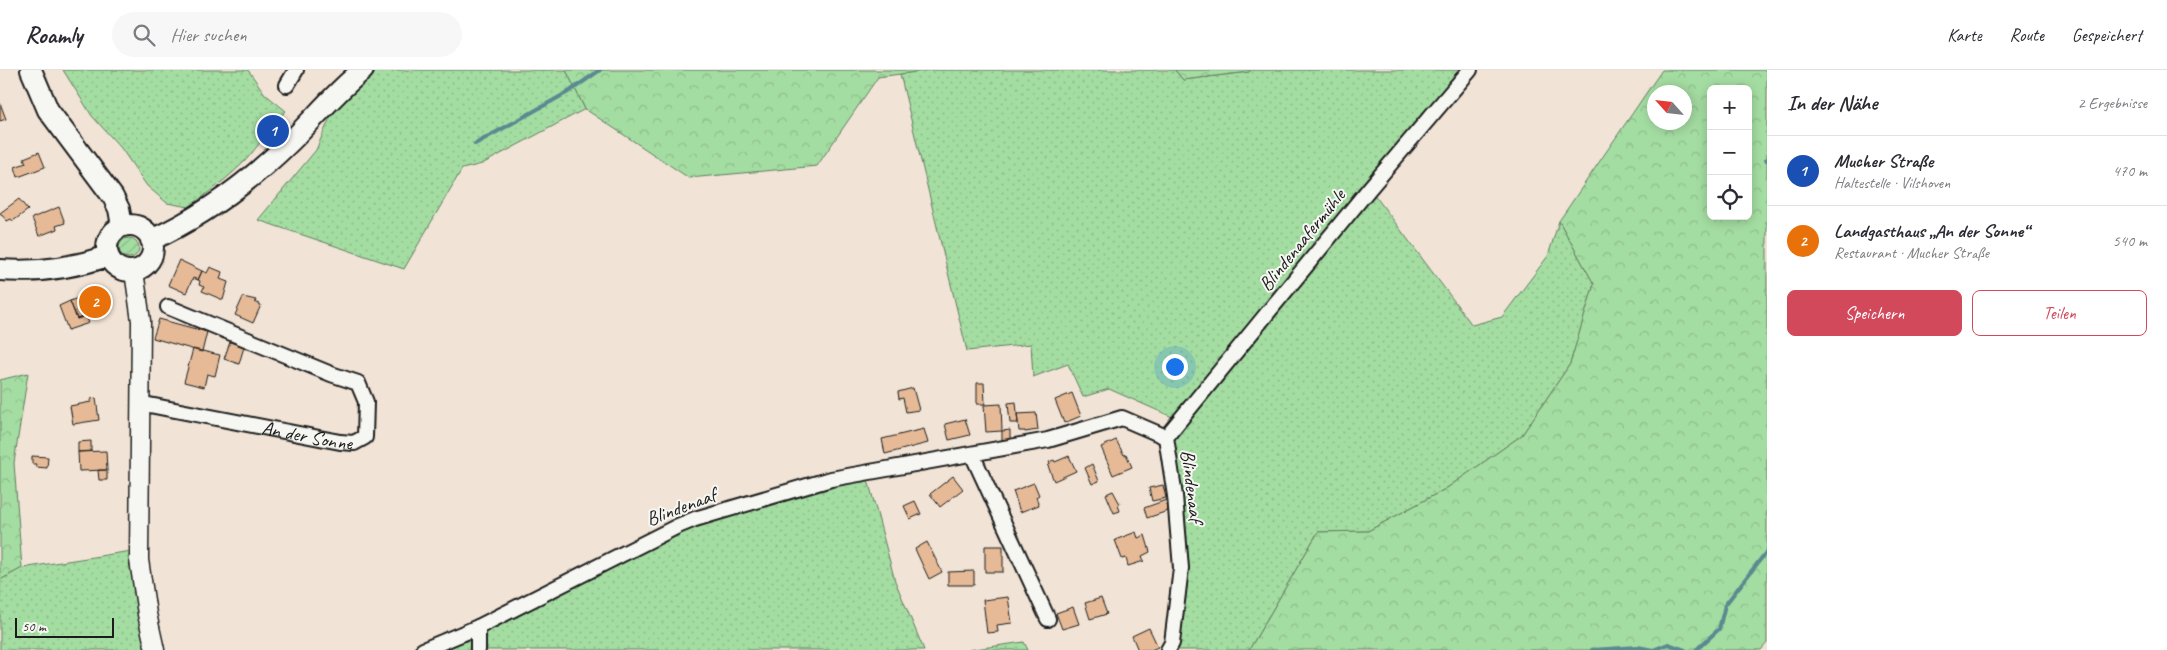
<!DOCTYPE html>
<html lang="de">
<meta charset="utf-8">
<style>
:root{--surface:#fff;--page:#f7f7f7;--text:#2b2b33;--muted:#7c7c81;--line:#e1e1e2;--accent:#d1495b}
body{margin:0;font-family:Caveat,sans-serif;background:var(--page);color:var(--text)}
.controls{position:absolute;right:15px;top:15px;display:grid;overflow:hidden;border-radius:8px;box-shadow:0 2px 12px #0003}
.controls button{width:45px;height:45px;display:grid;place-items:center;padding:0;border:0;border-bottom:1px solid var(--line);background:var(--surface);color:var(--text);font:25px sans-serif}
.compass{position:absolute;left:1647px;top:15px;width:45px;height:45px;border-radius:50%;background:var(--surface);box-shadow:0 2px 12px #0003;rotate:297deg}
.scale{position:absolute;left:15px;bottom:12px;width:99px;box-sizing:border-box;padding-left:5px;border:2px solid #1c1c1c;border-top:0;font-size:14px;line-height:18px;white-space:nowrap;color:#1c1c1c;-webkit-text-stroke:4px #f6f6f2;paint-order:stroke}
.you{position:absolute;left:1174px;top:296px;width:18px;height:18px;margin:-12px;border:4px solid #fff;border-radius:50%;background:#1a73e8;box-shadow:0 0 0 8px #1a73e833}
.badge{display:grid;place-items:center;width:32px;height:32px;border-radius:50%;background:var(--accent);color:#fff;font-size:16px;font-weight:700}
.pin{position:absolute;translate:-50% -50%;border:2px solid #fff;box-shadow:0 1px 5px #0006}
.list{margin:0;padding:0;list-style:none}
h2{display:flex;justify-content:space-between;align-items:center;height:65px;margin:0;padding:0 20px;font-size:21px}
h2 small{font-size:16px;font-weight:400;color:var(--muted)}
.list li{display:grid;grid-template-columns:32px 1fr auto;gap:15px;align-items:center;box-sizing:border-box;height:70px;padding:0 20px;border-top:1px solid var(--line)}
.list b{display:block;font-size:19px;white-space:nowrap}
.list p{margin:0;font-size:16px;white-space:nowrap;color:var(--muted)}
.list em{font-size:16px;font-style:normal;color:var(--muted)}
.actions{display:flex;gap:10px;padding:15px 20px}
.actions a{flex:1;padding:11px 0;border:1px solid var(--accent);border-radius:8px;text-align:center;font-size:18px;color:var(--accent)}
.actions .main{background:var(--accent);color:#fff}
.icon{flex:none;width:28px;height:28px;fill:none;stroke:currentColor;stroke-width:2;stroke-linecap:round;stroke-linejoin:round}
.map{position:relative;flex:none;width:1767px;height:580px;overflow:hidden}
header{display:flex;align-items:center;gap:30px;box-sizing:border-box;height:70px;padding:0 25px;background:var(--surface);border-bottom:1px solid var(--line)}
header strong{font-size:24px}
nav{display:flex;gap:28px;margin-inline-start:auto;font-size:18px}
.search{width:350px;height:45px;background:var(--page);display:flex;align-items:center;gap:12px;box-sizing:border-box;padding:0 18px;border-radius:28px;color:var(--muted);font-size:19px}
main{display:flex}
aside{flex:1;background:var(--surface)}
.map>svg:first-child{display:block}
.grass{fill:url(#grass-dots);stroke:#607c5f}
.forest{fill:url(#forest-crowns);stroke:#607c5f;fill-rule:evenodd}
.garden{fill:url(#garden-furrows);stroke:#607c5f}
.lines{fill:none;stroke-linecap:round;stroke-linejoin:round}
.stream{stroke:#5a8a90;stroke-width:4}
.building{fill:#e6ba96;stroke:#1c1c1c}
.minor-casing{stroke:#1c1c1c;stroke-width:18}
.tertiary-casing{stroke:#1c1c1c;stroke-width:21}
.secondary-casing{stroke:#1c1c1c;stroke-width:24}
.minor{stroke:#f6f6f2;stroke-width:14}
.tertiary{stroke:#f6f6f2;stroke-width:18}
.secondary{stroke:#f6f6f2;stroke-width:20}
.labels{text-anchor:middle;dominant-baseline:central;stroke-width:4;stroke-linejoin:round;paint-order:stroke}
.street-label{font-size:20px;fill:#1c1c1c;stroke:#f6f6f2}
</style>
<header>
<strong>Roamly</strong>
<div class="search"><svg class="icon" aria-label="search" viewBox="0 0 24 24"><circle cx="10" cy="10" r="6"/><path d="M15 15l6 6"/></svg>Hier suchen</div>
<nav><a>Karte</a><a>Route</a><a>Gespeichert</a></nav>
</header>
<main>
<div class="map">
<svg width="1767" height="580" viewBox="0 0 1767 580">
<defs>
<pattern id="grass-dots" width="8" height="8" patternUnits="userSpaceOnUse" patternTransform="scale(1.25)"><rect width="8" height="8" fill="#a4dda2"/><path d="M2 2h.1M6 6h.1" fill="none" stroke="#8dbd8b" stroke-width="1.8" stroke-linecap="round"/></pattern>
<pattern id="forest-crowns" width="20" height="18" patternUnits="userSpaceOnUse" patternTransform="scale(1.25)"><rect width="20" height="18" fill="#a4dda2"/><path d="M2 6a3 3 0 1 1 6 0M12 15a3 3 0 1 1 6 0" fill="none" stroke="#8dbd8b"/></pattern>
<pattern id="garden-furrows" width="10" height="10" patternUnits="userSpaceOnUse" patternTransform="scale(1.25)"><rect width="10" height="10" fill="#a4dda2"/><path d="M-1 1l2-2M0 10L10 0M9 11l2-2" fill="none" stroke="#8dbd8b"/></pattern>
</defs>
<rect width="100%" height="100%" fill="#f1e4d6"/>
<filter id="ink" filterUnits="userSpaceOnUse"><feTurbulence type="fractalNoise" baseFrequency=".02" numOctaves="2"/><feDisplacementMap in="SourceGraphic" scale="10" xChannelSelector="R" yChannelSelector="G"/><feConvolveMatrix kernelMatrix="1 2 1 2 8 2 1 2 1" color-interpolation-filters="sRGB"/></filter>
<g filter="url(#ink)">
<path class="grass" d="M63,0H248L265,24L286,41C270,57 259,76 244,92C227,109 208,123 189,137L167,133L147,116L121,78L92,46Z
M363,0H566L585,39L482,94L462,99L404,199L258,150L316,80L345,13Z
M930,0H1175L1183,10L1249,2L1251,0H1470L1370,119L1472,255L1502,247L1548,186L1559,151L1594,214L1570,294L1522,365L1447,418L1368,461L1318,462L1249,580H1168L1181,498L1166,367L1179,350L1109,319L1083,327L1068,294L1033,307L1031,274L967,281L900,4Z
M866,402L895,511L924,580H483L484,561L660,465Z
M138,480L155,580H0V510L22,498Z
M477,564L476,580H443Z
M1024,572L1028,580H969L975,579Z"/>
<path class="forest" d="M566,0H930L878,7L817,96L689,108L585,39Z
M1175,0H1251L1249,2L1183,10Z
M1662,0H1767V573L1761,580H1249L1318,462L1368,461L1447,418L1522,365L1570,294L1594,214L1559,151ZM1711,19H1748V146H1711ZM1684,22V52H1654V22Z
M28,303L14,393L22,498L0,510V310Z"/>
<path class="garden" d="M119 178a10 10 0 1 1 20 0a10 10 0 1 1-20 0Z"/>
<g class="lines">
<path class="stream" d="M475,74L570,21L600,0
M1766,90L1767,89
M1592,580L1638,577L1653,580L1668,574L1685,580
M1696,580L1719,559L1725,535L1767,481"/>
</g>
<path class="building" d="M0,33L6,49L0,51Z
M39,82L45,97L18,107L15,97L26,93L24,88Z
M19,129L28,140L13,151L11,149L7,151L0,143Z
M59,137L65,153L56,156L57,159L39,166L32,148Z
M179,190L202,201L198,210L193,208L186,223L168,215Z
M210,197L222,202L220,209L228,212L223,230L202,221L204,217L199,215L200,211L198,210L202,201L207,203Z
M99,220L106,238L77,249L70,231Z
M243,227L256,230L255,232L261,235L253,253L235,245Z
M70,231L77,249L86,246L89,253L68,260L59,236Z
M159,249L207,262L202,282L153,268Z
M230,272L244,277L239,294L224,289Z
M193,279L220,285L215,306L207,304L204,317L184,312Z
M977,313H984L985,334H977Z
M913,318L919,340L906,342L903,328L899,329L898,322Z
M1072,323L1081,346L1064,353L1055,330Z
M96,328L99,350L73,354L70,336L91,332V329Z
M1016,332L1018,353H1010L1008,333Z
M1001,334L1002,361L986,362L984,335Z
M1036,343L1038,360L1025,362V361H1019L1017,344Z
M965,349L970,365L949,370L945,354Z
M924,359L928,373L885,384L882,369Z
M1010,360V372H1002V361Z
M1116,370L1124,385L1126,384L1132,397L1113,405L1101,377Z
M91,371V381L78,382V372Z
M106,381L107,400L79,401L78,382Z
M32,386L48,387L47,398L36,397V394H32Z
M1069,386L1076,401L1054,411L1048,396L1050,394L1049,392L1054,390L1055,392Z
M1092,394L1099,411L1092,414L1085,398Z
M98,400H107V410H99Z
M953,406L963,419L940,437L930,424Z
M1034,413L1039,425L1036,427L1039,435L1020,442L1013,421Z
M1163,415L1166,428L1152,431L1149,418Z
M1113,421L1120,434L1118,435L1120,441L1114,443L1106,424Z
M1166,430L1168,441L1147,448L1144,438Z
M915,431L921,444L910,449L904,436Z
M1136,462L1138,468L1145,465L1150,482L1142,486L1144,491L1128,496L1126,488L1122,489L1115,470Z
M927,472L942,502L929,509L915,479Z
M985,476H1003V502H985Z
M974,501V515H948V502Z
M1008,527L1012,553L997,555L998,562L987,563L983,530Z
M1101,528L1107,544L1090,549L1085,533Z
M1073,537L1079,554L1062,559L1056,543Z
M1149,558L1158,577L1151,580H1138L1132,566Z"/>
<g class="lines">
<defs>
<g id="minor">
<path d="M287,15L296,0"/>
<path id="s1" d="M139,333L340,372L354,373L365,367L366,332L358,313L331,304L168,237"/>
<path d="M1166,367L1369,119L1470,0"/>
<path d="M1166,367L1175,426L1181,498L1172,573L1168,580"/>
<path d="M972,384L1048,549"/>
<path d="M423,580L478,557L678,456L695,449L831,409L1048,370L1122,348L1166,367"/>
<path d="M478,580V557"/>
</g>
<path id="tertiary" d="M134,201L141,251L139,490L147,544L155,580"/>
<path id="secondary" d="M31,0L48,40L113,127L119,139L122,156
M107 178a23 23 0 1 1 46 0a23 23 0 1 1-46 0Z
M151,170C204,146 249,112 290,72C315,48 336,21 363,0
M0,200C38,203 72,198 108,186"/>
</defs>
<use href="#minor" class="minor-casing"/>
<use href="#tertiary" class="tertiary-casing"/>
<use href="#secondary" class="secondary-casing"/>
<use href="#minor" class="minor"/>
<use href="#tertiary" class="tertiary"/>
<use href="#secondary" class="secondary"/>
</g>
</g>
<g class="labels">
<g class="street-label">
<text transform="translate(1302 170) rotate(-51)">Blindenaafermühle</text>
<text stroke="none"><textPath href="#s1" startOffset="171">An der Sonne</textPath></text>
<text transform="translate(1192 416) rotate(83)">Blindenaaf</text>
<text transform="translate(681 437) rotate(-21)">Blindenaaf</text>
</g>
</g>
</svg>
<div class="controls">
<button>+</button>
<button>−</button>
<button><svg class="icon" aria-label="locate" viewBox="0 0 24 24"><circle cx="12" cy="12" r="6"/><path d="M12 2v4M12 18v4M2 12h4M18 12h4"/></svg></button>
</div>
<svg class="compass" viewBox="-18 -18 36 36"><path d="M0-13l5 13h-10z" fill="#e53935"/><path d="M0 13l5-13h-10z" fill="#7c7c81"/></svg>
<div class="scale">50 m</div>
<div class="you"></div>
<div class="pin badge" style="left:273px;top:61px;background:#1a4fb4">1</div>
<div class="pin badge" style="left:95px;top:232px;background:#e8710a">2</div>
</div>
<aside>
<h2>In der Nähe<small>2 Ergebnisse</small></h2>
<ul class="list">
<li><span class="badge" style="background:#1a4fb4">1</span><div><b>Mucher Straße</b><p>Haltestelle · Vilshoven</p></div><em>470 m</em></li>
<li><span class="badge" style="background:#e8710a">2</span><div><b>Landgasthaus „An der Sonne“</b><p>Restaurant · Mucher Straße</p></div><em>540 m</em></li>
</ul>
<div class="actions"><a class="main">Speichern</a><a>Teilen</a></div>
</aside>
</main>
